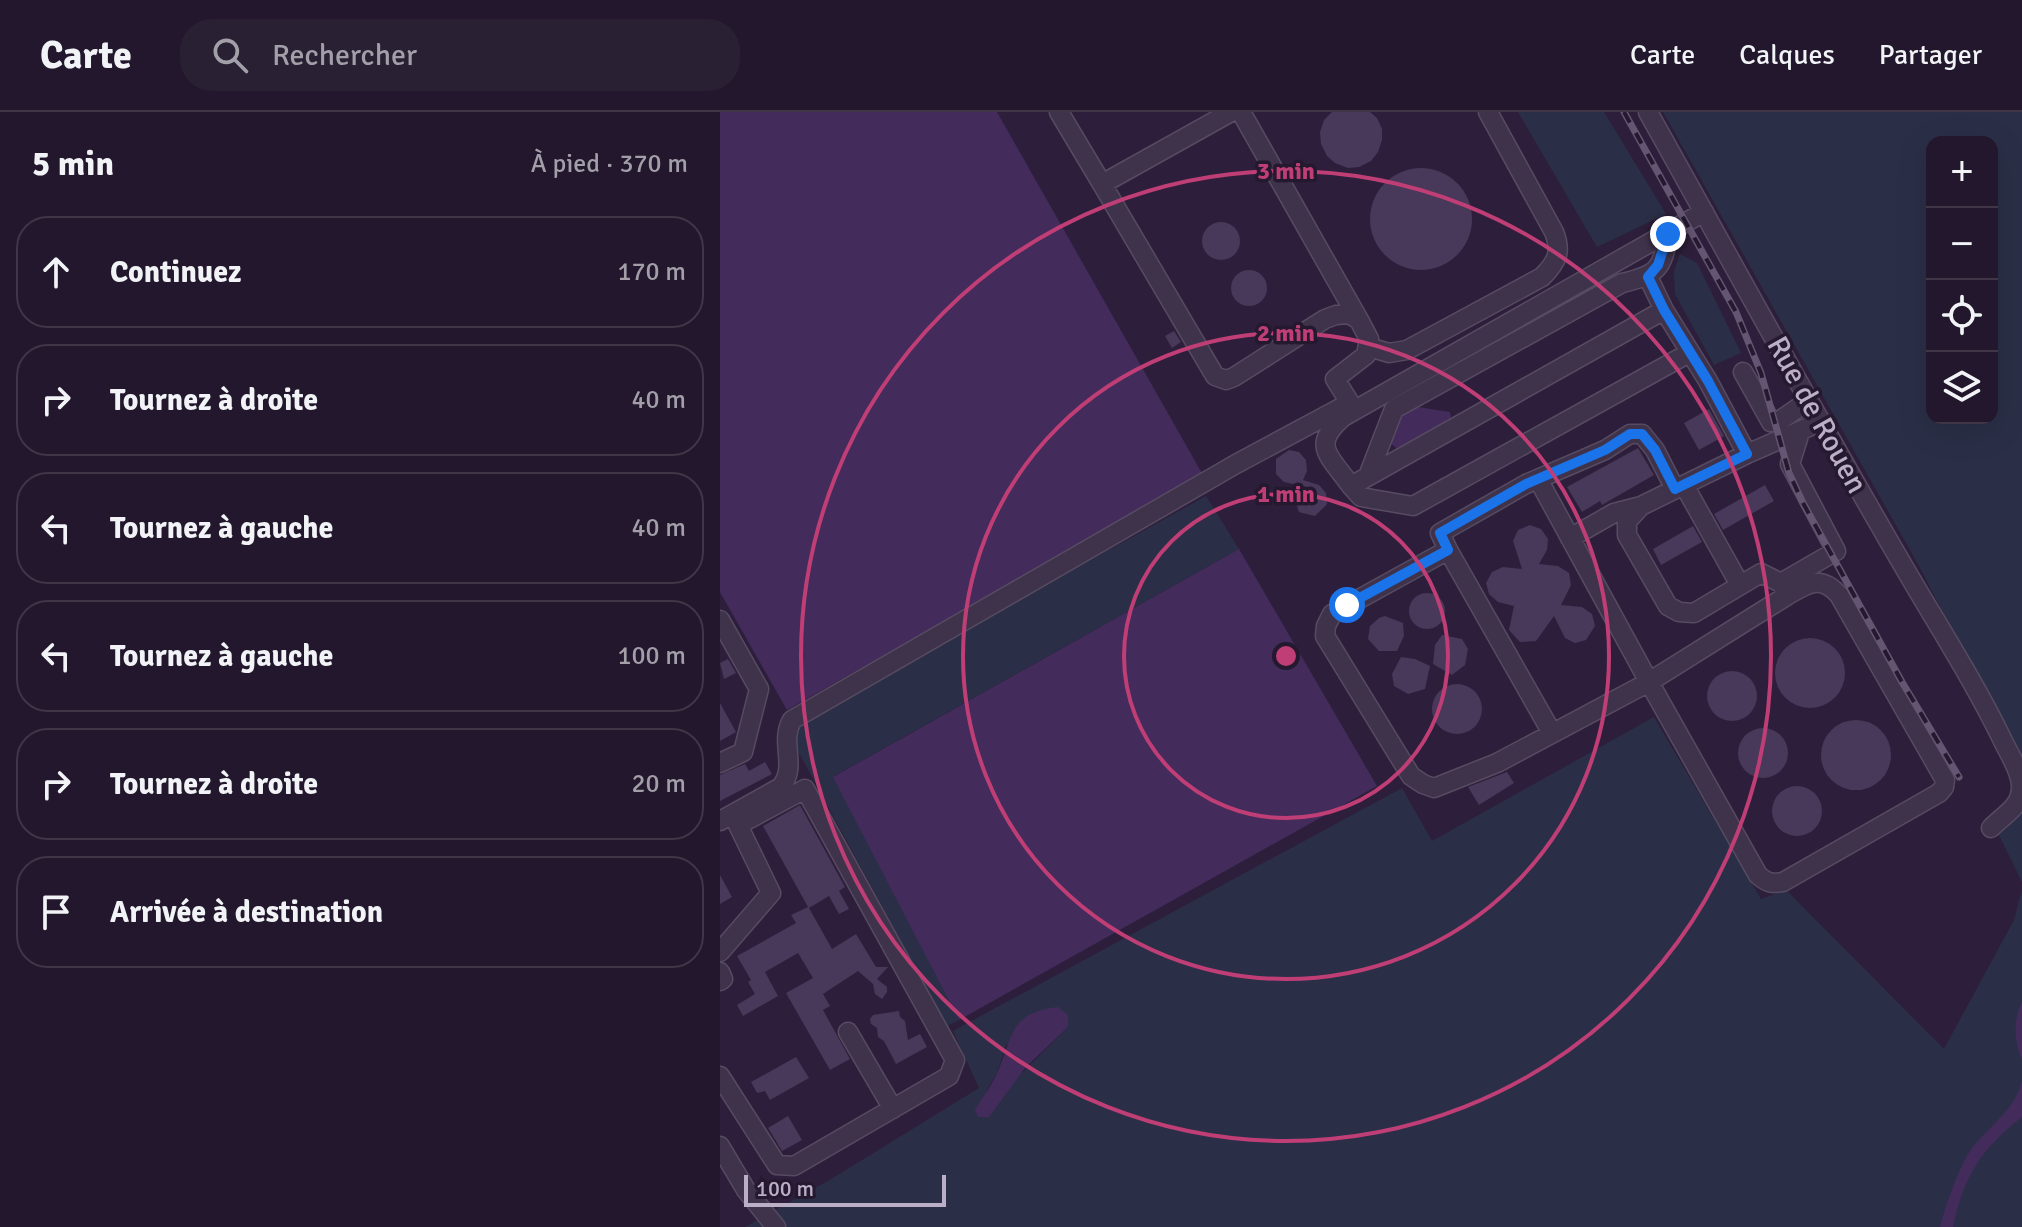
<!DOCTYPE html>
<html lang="fr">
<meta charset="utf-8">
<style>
:root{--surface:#22172c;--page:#2a2034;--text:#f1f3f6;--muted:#a29fa9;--line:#3f3648}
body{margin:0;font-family:Signika,sans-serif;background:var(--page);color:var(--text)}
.controls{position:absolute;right:24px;top:24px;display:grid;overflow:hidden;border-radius:16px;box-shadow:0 8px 32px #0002}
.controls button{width:72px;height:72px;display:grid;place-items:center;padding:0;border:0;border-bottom:2px solid var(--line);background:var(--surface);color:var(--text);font:40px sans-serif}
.scale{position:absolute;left:24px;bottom:20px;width:202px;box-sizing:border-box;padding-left:8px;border:4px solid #bbaec7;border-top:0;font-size:22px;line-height:28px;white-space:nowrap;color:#bbaec7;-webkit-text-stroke:6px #24192f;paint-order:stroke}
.stop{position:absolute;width:24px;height:24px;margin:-18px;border:6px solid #1a73e8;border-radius:50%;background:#fff}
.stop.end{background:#1a73e8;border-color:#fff;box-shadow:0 2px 8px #0008}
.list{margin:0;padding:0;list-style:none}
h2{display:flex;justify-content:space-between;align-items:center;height:104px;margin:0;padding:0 32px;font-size:34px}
h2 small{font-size:26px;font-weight:400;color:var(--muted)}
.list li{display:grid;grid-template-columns:52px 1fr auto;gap:24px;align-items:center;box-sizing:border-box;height:112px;margin:0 16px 16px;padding:0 16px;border:2px solid var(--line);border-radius:32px}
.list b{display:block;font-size:30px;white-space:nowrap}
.list em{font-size:26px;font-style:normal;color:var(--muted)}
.icon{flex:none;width:44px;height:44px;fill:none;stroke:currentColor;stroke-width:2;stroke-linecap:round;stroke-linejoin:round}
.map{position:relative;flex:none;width:1302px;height:1115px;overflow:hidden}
header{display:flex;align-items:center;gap:48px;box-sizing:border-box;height:112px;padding:0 40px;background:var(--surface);border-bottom:2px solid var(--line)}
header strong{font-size:38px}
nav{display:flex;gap:44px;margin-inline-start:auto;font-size:28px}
.search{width:560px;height:72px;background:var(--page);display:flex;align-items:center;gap:20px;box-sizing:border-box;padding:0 28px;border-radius:32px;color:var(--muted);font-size:30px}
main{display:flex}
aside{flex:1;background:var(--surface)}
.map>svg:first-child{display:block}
.green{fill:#2a2f47;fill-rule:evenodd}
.water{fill:#432b5b}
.building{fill:#483859}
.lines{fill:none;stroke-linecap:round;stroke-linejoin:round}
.minor-casing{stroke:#574b62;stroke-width:21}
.minor{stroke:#3f334b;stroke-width:18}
.rail-casing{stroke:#645572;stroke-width:7}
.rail{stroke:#24192f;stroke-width:4;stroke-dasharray:12;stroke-linecap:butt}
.route{stroke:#1a73e8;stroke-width:10}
.ring{fill:none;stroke:#c03e76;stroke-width:4}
.labels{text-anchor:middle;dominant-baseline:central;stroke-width:7;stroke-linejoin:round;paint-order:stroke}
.street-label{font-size:30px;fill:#bbaec7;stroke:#24192f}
.centre{fill:#c03e76;stroke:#24192f;stroke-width:4}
.ring-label{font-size:24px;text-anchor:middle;font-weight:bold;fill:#c03e76;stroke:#24192f;stroke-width:7;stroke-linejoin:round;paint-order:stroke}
</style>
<header>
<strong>Carte</strong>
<div class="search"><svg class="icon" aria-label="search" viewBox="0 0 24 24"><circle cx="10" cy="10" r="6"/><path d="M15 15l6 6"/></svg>Rechercher</div>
<nav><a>Carte</a><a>Calques</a><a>Partager</a></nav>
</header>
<main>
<aside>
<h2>5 min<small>À pied · 370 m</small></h2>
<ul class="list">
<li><svg class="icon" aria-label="ahead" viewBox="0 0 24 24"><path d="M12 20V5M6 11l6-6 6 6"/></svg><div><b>Continuez</b></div><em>170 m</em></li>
<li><svg class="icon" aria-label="right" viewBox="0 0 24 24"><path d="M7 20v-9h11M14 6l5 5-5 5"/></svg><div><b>Tournez à droite</b></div><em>40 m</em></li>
<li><svg class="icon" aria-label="left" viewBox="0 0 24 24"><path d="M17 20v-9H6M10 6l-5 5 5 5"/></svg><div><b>Tournez à gauche</b></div><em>40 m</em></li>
<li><svg class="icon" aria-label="left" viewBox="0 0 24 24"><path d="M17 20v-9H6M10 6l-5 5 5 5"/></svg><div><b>Tournez à gauche</b></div><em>100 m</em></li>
<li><svg class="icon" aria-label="right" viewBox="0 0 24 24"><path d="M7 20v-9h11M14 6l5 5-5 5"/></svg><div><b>Tournez à droite</b></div><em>20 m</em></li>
<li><svg class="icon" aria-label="arrive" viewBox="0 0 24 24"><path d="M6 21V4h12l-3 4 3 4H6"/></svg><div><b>Arrivée à destination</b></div></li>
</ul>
</aside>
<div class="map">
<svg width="1302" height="1115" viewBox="0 0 1302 1115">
<rect width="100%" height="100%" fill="#2d1f3b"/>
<path class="green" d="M798,0H884L946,102L877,135Z
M943,0H1302V664L1268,587L1199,454ZM1212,30H1272V306H1212Z
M960,142L977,151L1021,241L994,253L955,182L954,160Z
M486,384L519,437L114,664L239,908L227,914L72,628L79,610Z
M934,605L1041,787L1066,778L1224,937L1294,808L1302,778V1115H25L113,1066L259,976L233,919L682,676L712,729ZM348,915L303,960L266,979L277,961L286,933Z
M1302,693V770L1276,717Z"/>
<path class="water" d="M0,0H277L483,363L67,598L0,480Z
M698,295L730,300L732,311L680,339L669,330L682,304Z
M519,437L657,674L239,908L113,665Z
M1302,890V948C1294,930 1293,907 1302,890Z
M338,895L348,903V915L305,956L269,1005H258L255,998C262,986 272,973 278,959C294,921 290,901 338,895Z
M1302,969V1005C1261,1037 1244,1064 1233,1115H1220C1226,1093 1238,1057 1250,1039C1268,1014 1294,1000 1302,969Z"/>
<path class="building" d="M612,0H650L657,6L662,17V28L658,40L651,49L639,55L628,56L615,51L607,44L601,32L600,20L604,8Z
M650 107a51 51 0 1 1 102 0a51 51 0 1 1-102 0Z
M482 129a19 19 0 1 1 38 0a19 19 0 1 1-38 0Z
M511 176a18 18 0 1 1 36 0a18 18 0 1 1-36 0Z
M454,219L461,230L452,236L445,224Z
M989,297L1004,324L979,338L964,311Z
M918,336L934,363L882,393L880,389L862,400L847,375Z
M569,338L579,340L586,348L587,359L583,368L599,373L606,381L607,392L595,404L579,400L574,385L578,373L564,370L556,362V347Z
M1045,373L1054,389L1003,418L994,402Z
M810,413L821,417L828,427L827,438L819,452L838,454L849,461L851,473L841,493L862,495L872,502L875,514L866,528L855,531L845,526L834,504L816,529L800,530L789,518L794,494L778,490L769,482L766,471L772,460L783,455L802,457L793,429L798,418Z
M973,414L982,430L941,453L933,437Z
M689 499a18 18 0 1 1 36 0a18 18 0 1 1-36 0Z
M665,504L683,511L684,524L677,539H659L648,527L650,514L659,506Z
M722,523L742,527L748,537L745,553L732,563L713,552L715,533Z
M1055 561a35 35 0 1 1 70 0a35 35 0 1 1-70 0Z
M681,545L695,547L710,554L705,577L688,582L674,574L672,562Z
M8,547L16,561L4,567L0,551Z
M987 584a25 25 0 1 1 50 0a25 25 0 1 1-50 0Z
M712 597a25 25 0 1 1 50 0a25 25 0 1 1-50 0Z
M0,591L16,620L0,629Z
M1101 643a35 35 0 1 1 70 0a35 35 0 1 1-70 0Z
M1018 641a25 25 0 1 1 50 0a25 25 0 1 1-50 0Z
M45,650L52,662L0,689V663L25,652L29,659Z
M787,660L794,671L759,693L748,675Z
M1052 699a25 25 0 1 1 50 0a25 25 0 1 1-50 0Z
M80,693L125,775L119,779L129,797L119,802L109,784L89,796L112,837L136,822L156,855H168L157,867L167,875V880L162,887L155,882L153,872L138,859L103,882L110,894L103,898L130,947L110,958L66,881L93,866L78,841L45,860L58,884L23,904L17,893L35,882L28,870L31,868L17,844L76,811L71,803L88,795L43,714Z
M0,763L12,785L0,792Z
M179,899L180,905L185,909L188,928L200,922L207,935L176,952L164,929L158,925L157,916L151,912L150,907L153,903Z
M76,945L89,966L50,988L45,979L37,981L31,970Z
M68,1004L82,1028L62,1039L48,1016Z"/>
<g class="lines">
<defs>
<path id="minor" d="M339,0L382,72
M511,0L382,72L495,264L506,268L514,265L605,207L616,203L629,202L639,208L649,227L646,243L615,267L630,291
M521,0L639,208
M928,0C1012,150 1094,301 1181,450C1215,509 1253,567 1283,629C1289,642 1301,659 1301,674C1302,695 1283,703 1271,716
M984,100L623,305C590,334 610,344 631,374L944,198L988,269L1027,342L1100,310
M928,165L944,198
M649,235L669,241L687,238L822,165C837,150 842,140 834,120L768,0
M1023,260L1051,310L1059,309L1088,289
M1027,342L921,394L907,409V423L948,494L959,500L974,501L1041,461L1061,471L1116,439L1070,352L1080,320
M648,364L674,297L902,171C936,163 943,158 948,122
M818,367L929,570L777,651L714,676L703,672L691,664L605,524L606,514L612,502L728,438L832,621
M964,373L1020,473
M631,374L641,385L693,394L969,241
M850,426L894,401L921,394
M728,438L720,421L806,372L885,338L910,322H922L935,338L955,377
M1061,471L1068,483C1089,471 1101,463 1119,483L1225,668L1224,675L1219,681L1063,770C1052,772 1047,771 1038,763L929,570L1068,483
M0,508L39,577L23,640L0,651
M0,709L61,675C78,653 59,631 72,608L516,352L624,294
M0,840L51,781L18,713L85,677L235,948L229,964L74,1054L57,1053L0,964
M0,860L3,867L0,869
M128,920L173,997
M0,1034L26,1078L56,1115"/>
</defs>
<use href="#minor" class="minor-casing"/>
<use href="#minor" class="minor"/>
<defs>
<path id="rail" d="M904,0L1016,200L1041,261L1069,361L1083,391L1182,570L1239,665"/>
</defs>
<use href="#rail" class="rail-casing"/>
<use href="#rail" class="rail"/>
</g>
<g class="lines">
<path class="route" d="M627,493L728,438L720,421L806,372L885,338L910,322H922L935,338L955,377L1027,342L988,269L944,198L928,165L938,153L948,122"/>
</g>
<g class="ring">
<circle cx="566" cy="544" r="162"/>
<circle cx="566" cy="544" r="323"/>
<circle cx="566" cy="544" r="485"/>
</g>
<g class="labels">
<g class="street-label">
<text transform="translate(1097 303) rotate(61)">Rue de Rouen</text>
</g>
</g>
<circle cx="566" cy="544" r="12" class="centre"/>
<g class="ring-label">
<text x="566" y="67">3 min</text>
<text x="566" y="229">2 min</text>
<text x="566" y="390">1 min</text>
</g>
</svg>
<div class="controls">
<button>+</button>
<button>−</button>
<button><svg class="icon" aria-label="locate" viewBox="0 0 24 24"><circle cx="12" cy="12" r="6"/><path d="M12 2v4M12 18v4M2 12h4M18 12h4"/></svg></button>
<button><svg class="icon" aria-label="layers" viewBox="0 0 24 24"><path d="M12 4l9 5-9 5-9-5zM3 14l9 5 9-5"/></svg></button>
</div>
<div class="scale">100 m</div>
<div class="stop" style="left:627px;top:493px"></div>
<div class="stop end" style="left:948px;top:122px"></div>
</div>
</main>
